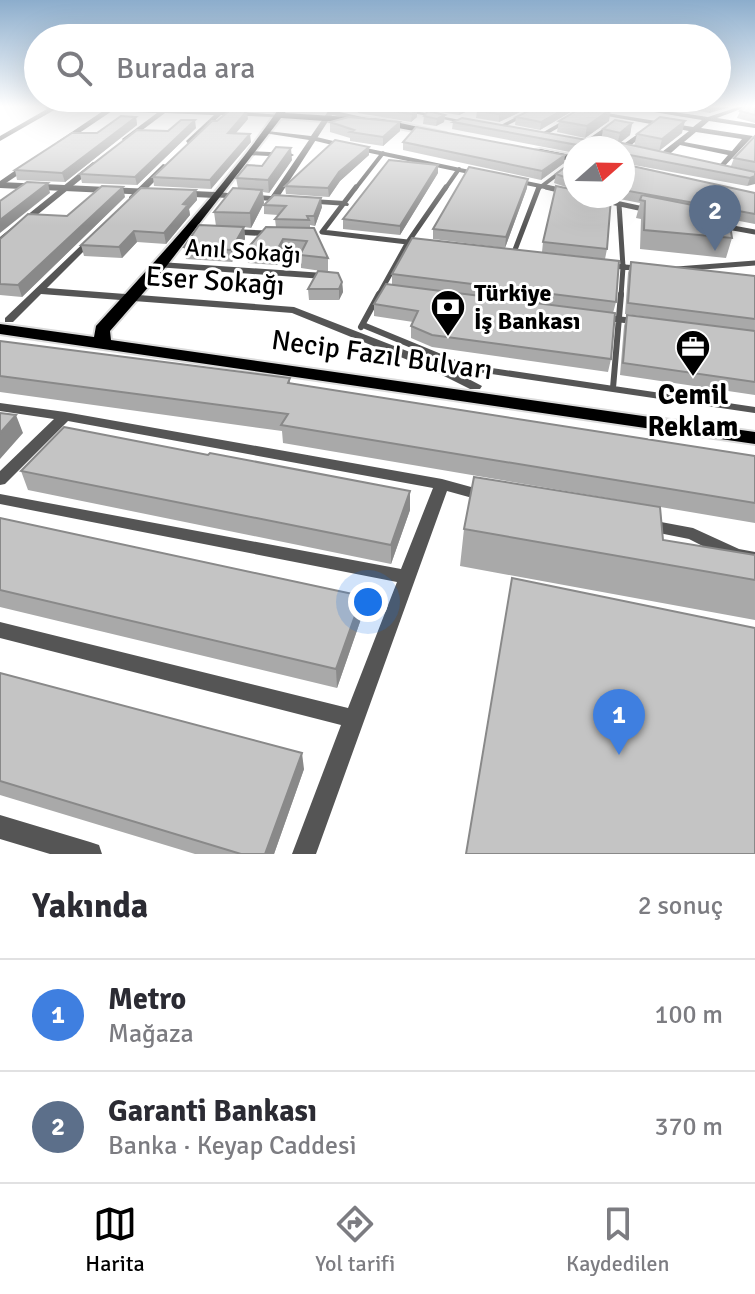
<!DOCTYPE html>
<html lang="tr">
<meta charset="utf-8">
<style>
:root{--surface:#fff;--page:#f2f2f3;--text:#2b2b33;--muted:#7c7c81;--line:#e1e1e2;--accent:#000}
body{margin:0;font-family:Signika,sans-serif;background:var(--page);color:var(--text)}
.compass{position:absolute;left:563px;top:136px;width:72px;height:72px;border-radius:50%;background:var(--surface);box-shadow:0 8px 32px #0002;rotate:70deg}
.you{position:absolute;left:368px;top:602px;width:28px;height:28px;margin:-20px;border:6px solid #fff;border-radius:50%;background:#1a73e8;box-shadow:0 0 0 12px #1a73e833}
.badge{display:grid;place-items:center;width:52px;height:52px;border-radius:50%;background:var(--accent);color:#fff;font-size:26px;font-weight:700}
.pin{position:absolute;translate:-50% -66px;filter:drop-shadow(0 2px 4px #0008)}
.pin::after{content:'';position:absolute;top:42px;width:28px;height:24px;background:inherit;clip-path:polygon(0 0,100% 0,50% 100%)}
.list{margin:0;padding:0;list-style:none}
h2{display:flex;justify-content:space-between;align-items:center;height:104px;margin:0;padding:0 32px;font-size:34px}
h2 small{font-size:26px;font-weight:400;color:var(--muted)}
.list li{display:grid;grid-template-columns:52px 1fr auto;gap:24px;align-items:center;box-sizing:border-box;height:112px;padding:0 32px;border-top:2px solid var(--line)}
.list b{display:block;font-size:30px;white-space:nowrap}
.list p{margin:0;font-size:26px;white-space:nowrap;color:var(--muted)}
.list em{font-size:26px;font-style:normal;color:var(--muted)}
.icon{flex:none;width:44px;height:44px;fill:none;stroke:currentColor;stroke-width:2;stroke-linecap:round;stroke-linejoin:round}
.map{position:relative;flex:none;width:755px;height:854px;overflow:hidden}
.search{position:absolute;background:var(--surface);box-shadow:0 8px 32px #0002;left:24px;right:24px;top:24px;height:88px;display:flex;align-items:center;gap:20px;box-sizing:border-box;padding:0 28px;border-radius:44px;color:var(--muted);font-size:30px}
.sheet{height:328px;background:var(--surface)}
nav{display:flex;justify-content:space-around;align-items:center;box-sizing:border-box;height:112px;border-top:2px solid var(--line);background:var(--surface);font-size:22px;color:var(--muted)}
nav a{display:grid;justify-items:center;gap:4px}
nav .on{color:var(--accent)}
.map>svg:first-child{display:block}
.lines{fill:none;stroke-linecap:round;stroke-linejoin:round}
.primary-casing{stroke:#dbdbdb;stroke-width:4}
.service-far2{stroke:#555;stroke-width:4}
.service-far1{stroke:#555;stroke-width:5}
.service{stroke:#555;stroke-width:6}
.minor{fill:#555;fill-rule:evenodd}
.tertiary{fill:#555;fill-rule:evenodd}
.primary{fill:#000;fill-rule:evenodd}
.wall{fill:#a9a9a9}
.shaded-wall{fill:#898989}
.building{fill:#c4c4c4;stroke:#898989;stroke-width:2}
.labels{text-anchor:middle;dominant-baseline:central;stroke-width:6;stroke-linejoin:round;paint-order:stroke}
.far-street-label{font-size:24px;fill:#000;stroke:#fff}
.far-poi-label{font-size:24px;font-weight:bold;fill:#000;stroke:#fff;text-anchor:start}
.street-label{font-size:28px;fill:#000;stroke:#fff}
.poi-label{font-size:28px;font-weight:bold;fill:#000;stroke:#fff}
</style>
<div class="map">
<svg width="755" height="854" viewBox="0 0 755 854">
<rect width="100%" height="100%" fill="#fff"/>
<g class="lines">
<defs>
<path id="primary" d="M280,107H288L285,113L382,119L446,133L441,136L382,125L281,118L165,268L110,331L111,340L755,432V444L0,334V324L94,337L96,326C159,257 228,183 280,107Z
M540,149L575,156V162L536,154V150Z"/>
</defs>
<use href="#primary" class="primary-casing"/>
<path class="service-far2" d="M312,138L341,145
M361,149L474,173
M521,182L555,189
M355,189L383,153
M445,189L459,169
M538,189L575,161"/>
<path class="service-far1" d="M356,187L322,232L416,243
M546,187L575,194
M583,196L648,210
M619,204L623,267L621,296
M722,226L755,232
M513,255L539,187
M611,266L638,268
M677,269L755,263
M378,296L408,242L446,187"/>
<path class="service" d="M606,318L634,321
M363,325L465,367L755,410
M361,327L379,294
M613,388L621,294"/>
<path class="minor" d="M43,107H114L218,111L223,107H229L225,111L280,115L277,117L221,115L189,145L186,141L214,115L165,113L125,143L122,139L157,113L112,111L60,146L57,142L103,111L56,109L0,141V136L47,109Z
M331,107H337L335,111L380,121L377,123L332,115L279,197L345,201L349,204L348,206L212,197L211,195L215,192L271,196L309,140L264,133L267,131L311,136Z
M383,107H395L475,123L472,125Z
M536,107H544L502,128L497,127Z
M624,107H638L708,117L738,107H746L717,118L755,124V128L709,121L701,128L753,136L720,171L716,169L728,155L680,145L664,159H658V155L689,131L591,113L594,111L693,127L702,120ZM696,132L742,139L732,151L684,142Z
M575,114L577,117L546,135L540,134Z
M616,120L621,121L591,145H585V141Z
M649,126L654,127L625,150L618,148Z
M251,151L290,153L294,155L290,157L248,155V151Z
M93,162L100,164L0,245V237Z
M26,163L33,165L0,187V181Z
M163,164L170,166L135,201H129V197Z
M228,229L279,231L284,234L279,237L225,234L223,232Z
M94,233L99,236L47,288L294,307L438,363L482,386L480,389H470L430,369L292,313L41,294L13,322H5V318Z
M160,262L324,273L329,276L324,279L156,267L155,265Z
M0,403L65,412L442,479L493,493L495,497L493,501L487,502L447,491L316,854H292L341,725L0,638V622L348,708L397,582L0,504V494L401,569L433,488L68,421L5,484L0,485V471L54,419L0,411Z
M645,519L693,528L739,549L755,552V564L730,560L689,539L639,529L637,525L639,521Z
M0,815L90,842L99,845L102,854H50L0,839Z"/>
<path class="tertiary" d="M0,182L215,192L220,195L215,198L0,188Z"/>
<use href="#primary" class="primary"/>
</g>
<path class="wall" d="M354,107H403L417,117L411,122L358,113L357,109H355Z
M431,107H476L459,115L434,111Z
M485,107H530L499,122L476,118L477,111Z
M537,107H579L540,130L515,125L516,117Z
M583,107H612L608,109L609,121L585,138L557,132L559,121Z
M684,107H729L709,113Z
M755,107V123L737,118L740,111Z
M445,115L444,122L436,126L423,124L424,116Z
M136,117L137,125L65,182L17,180L15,170Z
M248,119L236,133L251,142L211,189L154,186L153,177Z
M330,122H400V131L383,146L350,141V138L330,132Z
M453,122L604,143H610L601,141L603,129L632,123L630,135L620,143L634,146L637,134L682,133L659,151L755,172L747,186L623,163V148H575V153L452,129Z
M196,128L137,185L82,183L80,174L168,131Z
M755,136V172L731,166L734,158Z
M403,142L564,163L541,180L403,150Z
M369,147V155L340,181L329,197L286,194L285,186Z
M292,160L269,193L263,192L264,203L251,228L244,227L245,239L232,262L186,259L184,247L216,226L214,212L238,188L236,178L262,166Z
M575,160V190L554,183L556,174Z
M623,164L755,193V224L729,219L732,238L726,258L640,249L641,219L636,218L640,203L604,196H623Z
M438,173L400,235L343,229V219Z
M527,188L505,248L433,239V229Z
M196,190L197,200L189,209L190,215L166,244L137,242L122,258L84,256L81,245Z
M125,197L22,297L0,295V239Z
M264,205L322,207L315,226L310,225V228L328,258V272L301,268V253L284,252L277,265L248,263L246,250L276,227L275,219L278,215L264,214Z
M543,242L607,249L605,259L542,252Z
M631,262L755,276V395L620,375L624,326L627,315L691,323L625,314L628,273Z
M392,274L616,302L613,313L611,359L608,372L432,347L411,338V326L413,322L374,316V304L392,284Z
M342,282L343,292L339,300H309L308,289Z
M0,341L290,378V383L755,456V523L283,443L282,431L0,392Z
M21,471L410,510L391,564L28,490Z
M0,518L362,596V616L337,688L0,607Z
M464,529L663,540L755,555V620L460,566Z
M0,673L304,769L274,854H195L0,795Z"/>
<path class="shaded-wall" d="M461,107H476L459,115V108Z
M515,107H530L499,122V114Z
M568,107H579L540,130L541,122Z
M711,107H729L709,113Z
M417,109V117L411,122L412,114Z
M611,109L609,121L585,138L587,126Z
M247,111L248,119L229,141L228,133Z
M445,115L444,122L436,126L437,119Z
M136,117L137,125L65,182L62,173Z
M195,120L196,128L137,185L135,177Z
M685,121L682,133L659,151L662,139Z
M400,122V131L383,146V137Z
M632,123L630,135L617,145L620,133Z
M250,134L251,142L211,189L210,180Z
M369,147V155L340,181L329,197L328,188L339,172Z
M291,148L292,160L269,193L268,180Z
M565,155L564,163L541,180L542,171Z
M438,165V173L400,235V226Z
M755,176V184L747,186L750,178Z
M528,179L527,188L505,248L506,237Z
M48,183L50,193L0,233V220Z
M123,187L125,197L22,297L18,285Z
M196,190L197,200L189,209L190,215L166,244L164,233L183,204Z
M262,190L264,203L251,228L250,213Z
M321,198L322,207L315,226L314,216Z
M244,227L245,239L232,262L231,250Z
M134,231L137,242L122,258L119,247Z
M283,239L284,252L277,265L276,252Z
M342,282L343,292L339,300V289Z
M16,415L23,433L0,459V433Z
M410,491V510L391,564V545Z
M362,596V616L337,688L336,669Z
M302,753L304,769L274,854H265Z"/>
<path class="building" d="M365,107H403L417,109L412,114Z
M485,107H515L499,114L477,111Z
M537,107H568L541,122L516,117Z
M583,107H595L611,109L587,126L559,121Z
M743,107H755V115L740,111Z
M229,111H247L228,133L250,134L210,180L153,177L212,121H217Z
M428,111L445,115L437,119L424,116Z
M121,116L136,117L62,173L15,170L72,133H97Z
M349,117L400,122L383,137L350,132L354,130L330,122Z
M660,117L685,121L662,139L637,134Z
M462,118L604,143H622L755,172V176L750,178L625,154L623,156V148H578L577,145L453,122Z
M181,120H195L135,177L80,174L137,130L168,131Z
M615,120L632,123L620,133L603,129Z
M416,127L565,155L542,171L403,142Z
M755,136V162L734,158Z
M335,140L369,147L339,172L328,188L285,186Z
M276,147L291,148L268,180L236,178L247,165L262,166Z
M389,160L438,165L400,226L343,219Z
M575,160V181L556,174Z
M623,164L755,193V214L623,190Z
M469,167L528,179L506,237L433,229Z
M27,182L48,183L0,220V201Z
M102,186L123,187L18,285L0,284V239L28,214L67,216Z
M556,186L575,190V196H602L611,198L607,249L543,242Z
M141,188L196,190L183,204L188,205L164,233L134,231L119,247L81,245Z
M233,188L262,190L250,213L214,212Z
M274,195L321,198L314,216H307L309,220L275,219L286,206L264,205Z
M642,195L728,212L732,238L644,230L645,201L640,200Z
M199,225L244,227L231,250L184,247Z
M266,227L314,228L328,258L300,255L307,241L283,239L276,252L246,250Z
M412,238L619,261L616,302L392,274Z
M631,262L755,276V319L628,303Z
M318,271L338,273L342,282L339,289H308Z
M386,284L615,313L611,359L432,335L411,326L418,311L374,304Z
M627,315L755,331V382L623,363Z
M0,341L290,378L288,383L755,456V503L281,425L288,414L0,376Z
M0,413L16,415L0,433Z
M64,427L208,455L210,453L410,491L391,545L21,471Z
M474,477L660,507L663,540L755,555V580L464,529Z
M0,518L362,596L336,669L0,590Z
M512,578L755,628V854H466Z
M0,673L302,753L265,854H241L0,781Z"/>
<linearGradient id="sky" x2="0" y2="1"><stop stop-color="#8cadcc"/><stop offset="0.47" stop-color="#fff"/><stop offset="1" stop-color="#fff" stop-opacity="0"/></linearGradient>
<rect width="755" height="226" fill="url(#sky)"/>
<defs>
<symbol id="bank-pin" viewBox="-11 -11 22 30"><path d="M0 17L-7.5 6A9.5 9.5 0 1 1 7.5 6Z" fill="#000" stroke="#fff"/><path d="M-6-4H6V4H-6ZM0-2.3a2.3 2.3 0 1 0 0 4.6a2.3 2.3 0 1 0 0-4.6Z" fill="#fff"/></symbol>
<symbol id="office-pin" viewBox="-11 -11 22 30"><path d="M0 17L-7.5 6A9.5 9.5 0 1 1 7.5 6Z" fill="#000" stroke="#fff"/><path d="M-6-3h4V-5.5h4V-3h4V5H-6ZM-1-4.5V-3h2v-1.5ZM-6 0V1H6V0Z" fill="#fff"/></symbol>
</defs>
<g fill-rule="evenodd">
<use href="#bank-pin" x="428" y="287" width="40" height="54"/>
<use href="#office-pin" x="673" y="327" width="40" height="54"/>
</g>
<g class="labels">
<g class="far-street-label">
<text transform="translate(243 251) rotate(4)">Anıl Sokağı</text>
</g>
<g class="far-poi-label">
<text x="474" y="293">Türkiye<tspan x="474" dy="28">İş Bankası</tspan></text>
</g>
<g class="street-label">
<text transform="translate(215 281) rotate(4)">Eser Sokağı</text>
<text transform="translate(382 355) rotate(8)">Necip Fazıl Bulvarı</text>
</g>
<g class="poi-label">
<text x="693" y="395">Cemil<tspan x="693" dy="32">Reklam</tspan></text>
</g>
</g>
</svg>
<svg class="compass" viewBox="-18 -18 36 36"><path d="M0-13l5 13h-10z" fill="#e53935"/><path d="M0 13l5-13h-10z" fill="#7c7c81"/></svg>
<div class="you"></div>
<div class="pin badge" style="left:619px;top:755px;background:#3f7fe0">1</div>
<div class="pin badge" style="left:715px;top:251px;background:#5c6f8a">2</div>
<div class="search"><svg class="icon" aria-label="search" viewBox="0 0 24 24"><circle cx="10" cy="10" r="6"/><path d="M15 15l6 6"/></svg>Burada ara</div>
</div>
<section class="sheet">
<h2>Yakında<small>2 sonuç</small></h2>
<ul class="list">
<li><span class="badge" style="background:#3f7fe0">1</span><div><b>Metro</b><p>Mağaza</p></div><em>100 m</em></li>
<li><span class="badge" style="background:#5c6f8a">2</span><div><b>Garanti Bankası</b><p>Banka · Keyap Caddesi</p></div><em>370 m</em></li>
</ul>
</section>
<nav>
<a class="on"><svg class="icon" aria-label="map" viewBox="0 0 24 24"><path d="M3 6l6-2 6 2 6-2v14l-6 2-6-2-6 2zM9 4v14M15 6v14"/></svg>Harita</a>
<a><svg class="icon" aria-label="directions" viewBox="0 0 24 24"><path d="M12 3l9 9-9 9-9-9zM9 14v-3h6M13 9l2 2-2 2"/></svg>Yol tarifi</a>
<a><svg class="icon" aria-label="saved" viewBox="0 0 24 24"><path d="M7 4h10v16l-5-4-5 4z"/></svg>Kaydedilen</a>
</nav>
